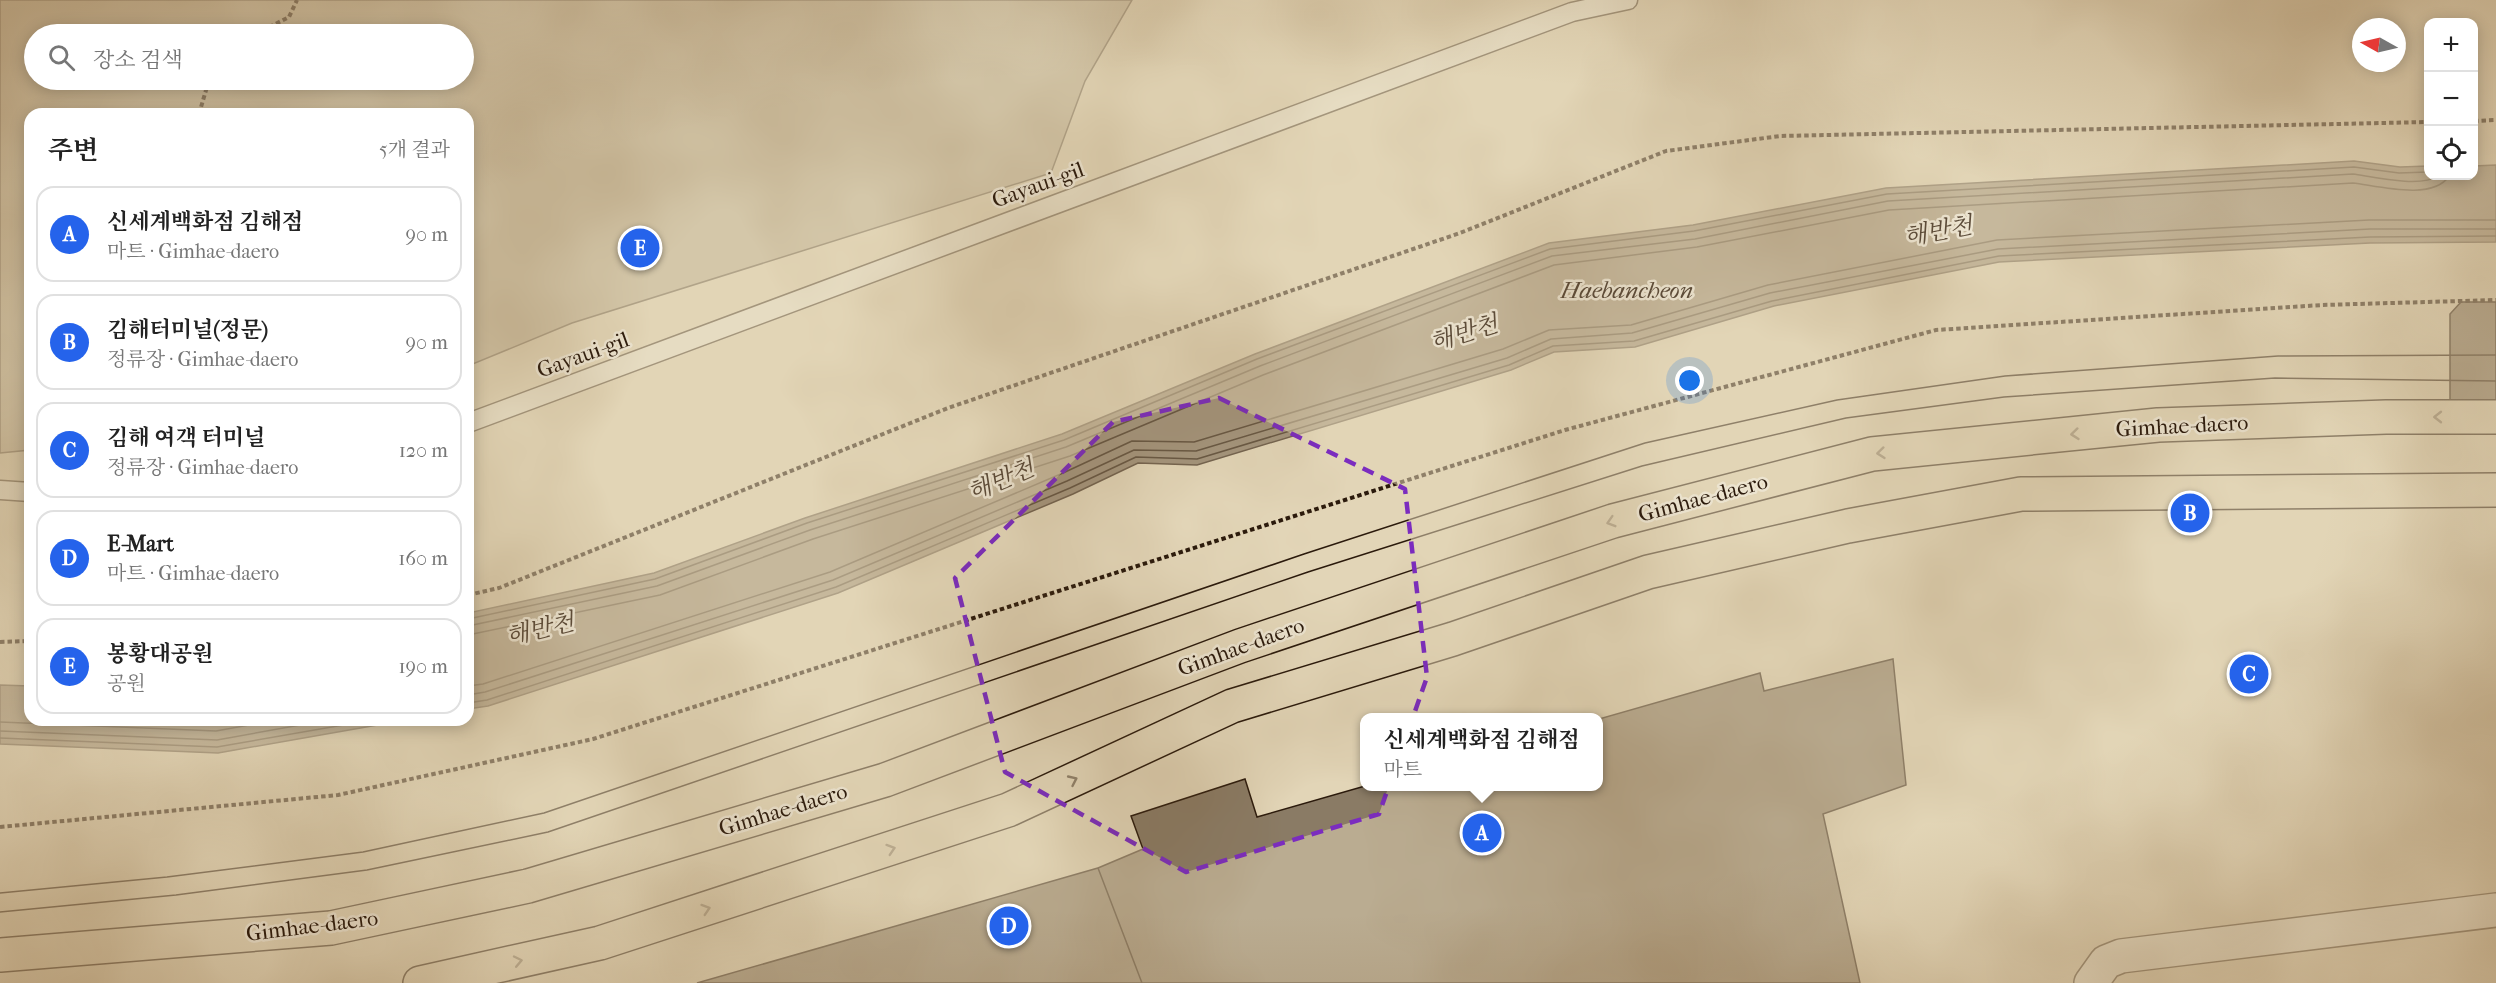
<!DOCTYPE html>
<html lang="ko">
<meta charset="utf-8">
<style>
:root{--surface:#fff;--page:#f6f6f6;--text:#222;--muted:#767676;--line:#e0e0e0;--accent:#2563eb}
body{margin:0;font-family:"IM FELL French Canon","Noto Serif KR",serif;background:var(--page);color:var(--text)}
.controls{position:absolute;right:18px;top:18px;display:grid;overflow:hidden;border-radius:12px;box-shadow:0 3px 15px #0003}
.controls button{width:54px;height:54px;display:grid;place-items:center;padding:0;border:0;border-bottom:2px solid var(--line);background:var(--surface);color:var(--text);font:30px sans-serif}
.compass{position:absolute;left:2352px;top:18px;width:54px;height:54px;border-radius:50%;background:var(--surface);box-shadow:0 3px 15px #0003;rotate:278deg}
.you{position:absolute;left:1690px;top:381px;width:21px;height:21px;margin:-15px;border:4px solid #fff;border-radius:50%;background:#1a73e8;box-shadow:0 0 0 9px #1a73e833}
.badge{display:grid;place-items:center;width:39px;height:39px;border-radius:50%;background:var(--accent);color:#fff;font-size:20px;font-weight:700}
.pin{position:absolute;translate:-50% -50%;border:3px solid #fff;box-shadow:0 2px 6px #0006}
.popup{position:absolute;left:1360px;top:713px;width:243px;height:78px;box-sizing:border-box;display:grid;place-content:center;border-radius:12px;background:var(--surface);filter:drop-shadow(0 2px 4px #0005);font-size:20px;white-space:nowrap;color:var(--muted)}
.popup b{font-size:22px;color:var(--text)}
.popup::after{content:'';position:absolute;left:50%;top:100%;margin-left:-12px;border:12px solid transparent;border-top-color:var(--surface)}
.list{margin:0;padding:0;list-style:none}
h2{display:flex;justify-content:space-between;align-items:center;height:78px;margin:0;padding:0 24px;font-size:26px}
h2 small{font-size:20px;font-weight:400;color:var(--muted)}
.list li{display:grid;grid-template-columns:39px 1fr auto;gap:18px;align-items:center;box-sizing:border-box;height:96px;margin:0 12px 12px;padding:0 12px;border:2px solid var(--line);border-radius:18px}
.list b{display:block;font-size:22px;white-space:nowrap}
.list p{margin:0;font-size:20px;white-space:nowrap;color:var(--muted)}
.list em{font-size:20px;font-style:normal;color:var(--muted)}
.icon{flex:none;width:33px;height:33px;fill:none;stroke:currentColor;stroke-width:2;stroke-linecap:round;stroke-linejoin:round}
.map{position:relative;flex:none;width:2496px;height:983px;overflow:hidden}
.search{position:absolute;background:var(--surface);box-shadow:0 3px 15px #0003;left:24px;top:24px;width:450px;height:66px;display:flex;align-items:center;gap:15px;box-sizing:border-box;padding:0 21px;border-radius:33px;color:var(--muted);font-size:22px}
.panel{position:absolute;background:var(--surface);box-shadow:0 3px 15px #0003;left:24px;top:108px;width:450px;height:618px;border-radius:18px}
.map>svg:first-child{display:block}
.green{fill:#c3b59a;stroke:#776853;stroke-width:1.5;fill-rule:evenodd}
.water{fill:#a4957d;stroke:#746450;stroke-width:1.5}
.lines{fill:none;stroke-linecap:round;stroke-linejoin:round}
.shore{stroke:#685844;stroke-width:1.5}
.building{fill:#8a7b65;stroke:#2b1a0c;stroke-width:1.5}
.service-casing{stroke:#594937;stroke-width:21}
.minor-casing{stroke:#594937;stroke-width:36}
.primary-casing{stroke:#2b1a0c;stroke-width:36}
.path{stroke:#2b1a0c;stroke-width:4;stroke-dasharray:4.5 3;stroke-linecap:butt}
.service{stroke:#ece4d0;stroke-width:18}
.minor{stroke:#ece4d0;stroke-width:33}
.primary{stroke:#e2d5b7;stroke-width:33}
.tram{stroke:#2b1a0c;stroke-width:1.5}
.oneway{stroke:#90816a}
.marked{fill:none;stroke:#7b2cbf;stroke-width:4.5;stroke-dasharray:12 8;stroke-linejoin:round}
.labels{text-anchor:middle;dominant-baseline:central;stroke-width:5;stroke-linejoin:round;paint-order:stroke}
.street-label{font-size:22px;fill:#2b1a0c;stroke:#ece4d0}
.water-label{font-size:24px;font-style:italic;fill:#5b4b39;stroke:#ece4d0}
</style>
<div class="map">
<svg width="2496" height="983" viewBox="0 0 2496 983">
<rect width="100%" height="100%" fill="#e2d5b7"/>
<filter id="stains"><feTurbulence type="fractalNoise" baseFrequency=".00333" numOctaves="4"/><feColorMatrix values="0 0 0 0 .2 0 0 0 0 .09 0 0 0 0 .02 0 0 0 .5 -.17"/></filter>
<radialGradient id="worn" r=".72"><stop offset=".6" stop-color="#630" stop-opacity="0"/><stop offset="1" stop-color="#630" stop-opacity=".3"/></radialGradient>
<path class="green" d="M0,0H1132L1085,81L1051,173L572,323L468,366V114H30V450L0,453ZM34,34H464V80H34Z"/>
<path class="water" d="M2354,161L2400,167L2428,166V176H2474V166L2496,165V242L2370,243L1999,262L1774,306L1635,347L1554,352L1511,370L1197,465L1138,463L1073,494L838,593L488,706L468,709V613L654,573L805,518L1062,434L1255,354L1549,243L1693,225L1886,188Z
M0,685L30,686V720H406L218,753L0,744Z"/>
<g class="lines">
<path class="shore" d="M468,619L655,579L807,523L1064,440L1257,359L1550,249L1694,231L1887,194L2354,167L2399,173L2428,172
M468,626L657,586L810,530L1066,447L1260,366L1552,256L1695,239L1888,201L2353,174C2374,177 2420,188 2438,176
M468,635L660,595L813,539L1070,456L1263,375L1554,265L1697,247L1889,210L2353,183C2378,186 2433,201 2449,176
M468,686L483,684L830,572L1063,473L1132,441L1194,442L1503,349L1549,330L1631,325L1768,285L1997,240L2369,220H2496
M468,695L485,692L833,580L1067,481L1134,450L1196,451L1507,358L1551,339L1632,333L1770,293L1998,249L2370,229H2496
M468,703L487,700L836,587L1070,488L1136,457L1197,459L1509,365L1553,346L1634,341L1772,301L1999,256L2370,237L2496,236
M0,722L216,731L276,720
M0,731L217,740L328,720
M0,738L217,747L372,720"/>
</g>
<path class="building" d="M2461,302H2496V416L2450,407V314Z
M1893,659L1906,785L1823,814L1860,983H1142L1098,868L1143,849L1131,816L1245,779L1257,817L1365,786H1599V719L1760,673L1764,691Z
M1098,868L1142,983H697Z"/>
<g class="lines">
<defs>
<path id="service" d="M468,423L1572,12L1628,0
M0,490L30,492"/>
<path id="minor" d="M2091,983L2106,962L2121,956L2496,910"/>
<path id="primary" d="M0,955L331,928L528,886L885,780L1240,646L1613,521L1872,454L2158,425L2386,417H2496
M420,983L600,943L1008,810L1232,706L1453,639L1648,572L1848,526L2021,494L2496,490"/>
</defs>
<use href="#service" class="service-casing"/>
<use href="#minor" class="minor-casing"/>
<use href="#primary" class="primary-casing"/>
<path class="path" d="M256,34L289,17L297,0
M199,114L209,80
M2474,121L2496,120
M468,595L499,588L948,408L1460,233L1666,151L1780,136L2428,122
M0,642L30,641
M0,827L338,795L593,739L1565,430L1936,330L2322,305L2496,300"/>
<use href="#service" class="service"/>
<use href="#minor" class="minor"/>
<use href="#primary" class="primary"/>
<path class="tram" d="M0,893L167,877L363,852L544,813L1304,554L1645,443L1837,400L2005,376L2278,356L2496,355
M0,912L176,895L367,870L548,832L1308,572L1642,466L1846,418L2004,397L2275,378L2496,381"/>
</g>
<defs><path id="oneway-chevron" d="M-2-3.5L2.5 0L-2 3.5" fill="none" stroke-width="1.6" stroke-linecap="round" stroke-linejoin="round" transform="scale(1.5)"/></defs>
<g class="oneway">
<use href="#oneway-chevron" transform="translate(2438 417) rotate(180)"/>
<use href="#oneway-chevron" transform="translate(2075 434) rotate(174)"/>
<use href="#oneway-chevron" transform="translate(1881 453) rotate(174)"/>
<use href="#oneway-chevron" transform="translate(1611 522) rotate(163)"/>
<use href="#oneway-chevron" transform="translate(1073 780) rotate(-25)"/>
<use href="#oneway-chevron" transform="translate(891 849) rotate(-18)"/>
<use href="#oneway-chevron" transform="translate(706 909) rotate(-18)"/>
<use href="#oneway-chevron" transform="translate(518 961) rotate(-12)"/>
</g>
<path d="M0 0H2496V983H0ZM1219,398L1405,489L1427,677L1379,814L1186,872L1005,772L955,578L1113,422Z" fill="#e2d5b7" fill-opacity=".55" fill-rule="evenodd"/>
<path class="marked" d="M1219,398L1405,489L1427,677L1379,814L1186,872L1005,772L955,578L1113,422Z"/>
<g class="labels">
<g class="street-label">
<text transform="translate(1038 185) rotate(-20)">Gayaui-gil</text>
<text transform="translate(583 355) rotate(-20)">Gayaui-gil</text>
<text transform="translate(2182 426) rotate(-3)">Gimhae-daero</text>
<text transform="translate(1703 498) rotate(-15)">Gimhae-daero</text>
<text transform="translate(1241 647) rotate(-20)">Gimhae-daero</text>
<text transform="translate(783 810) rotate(-17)">Gimhae-daero</text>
<text transform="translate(312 926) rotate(-7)">Gimhae-daero</text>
</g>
<g class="water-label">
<text transform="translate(1938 231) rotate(-10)">해반천</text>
<text x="1627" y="290">Haebancheon</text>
<text transform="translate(1464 333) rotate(-17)">해반천</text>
<text transform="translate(1001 480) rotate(-23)">해반천</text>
<text transform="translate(540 629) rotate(-13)">해반천</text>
</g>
</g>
<rect width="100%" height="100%" filter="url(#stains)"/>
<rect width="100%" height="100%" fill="url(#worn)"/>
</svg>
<div class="controls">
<button>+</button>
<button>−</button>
<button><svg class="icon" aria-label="locate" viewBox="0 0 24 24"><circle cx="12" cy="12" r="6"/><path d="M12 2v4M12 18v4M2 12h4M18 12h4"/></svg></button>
</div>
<svg class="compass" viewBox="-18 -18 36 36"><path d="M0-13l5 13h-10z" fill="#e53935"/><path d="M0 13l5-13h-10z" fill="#767676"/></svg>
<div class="you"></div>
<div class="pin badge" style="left:1482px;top:833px">A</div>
<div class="popup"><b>신세계백화점 김해점</b>마트</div>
<div class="pin badge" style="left:2190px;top:513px">B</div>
<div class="pin badge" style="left:2249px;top:674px">C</div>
<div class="pin badge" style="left:1009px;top:926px">D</div>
<div class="pin badge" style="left:640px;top:248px">E</div>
<div class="search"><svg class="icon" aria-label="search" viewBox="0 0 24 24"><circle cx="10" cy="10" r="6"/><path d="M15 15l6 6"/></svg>장소 검색</div>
<section class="panel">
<h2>주변<small>5개 결과</small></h2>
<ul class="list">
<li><span class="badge">A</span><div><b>신세계백화점 김해점</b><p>마트 · Gimhae-daero</p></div><em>90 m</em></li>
<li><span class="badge">B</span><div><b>김해터미널(정문)</b><p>정류장 · Gimhae-daero</p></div><em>90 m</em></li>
<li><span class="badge">C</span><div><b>김해 여객 터미널</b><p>정류장 · Gimhae-daero</p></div><em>120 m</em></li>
<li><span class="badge">D</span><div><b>E-Mart</b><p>마트 · Gimhae-daero</p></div><em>160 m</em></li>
<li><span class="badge">E</span><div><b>봉황대공원</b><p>공원</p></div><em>190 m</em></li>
</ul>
</section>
</div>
